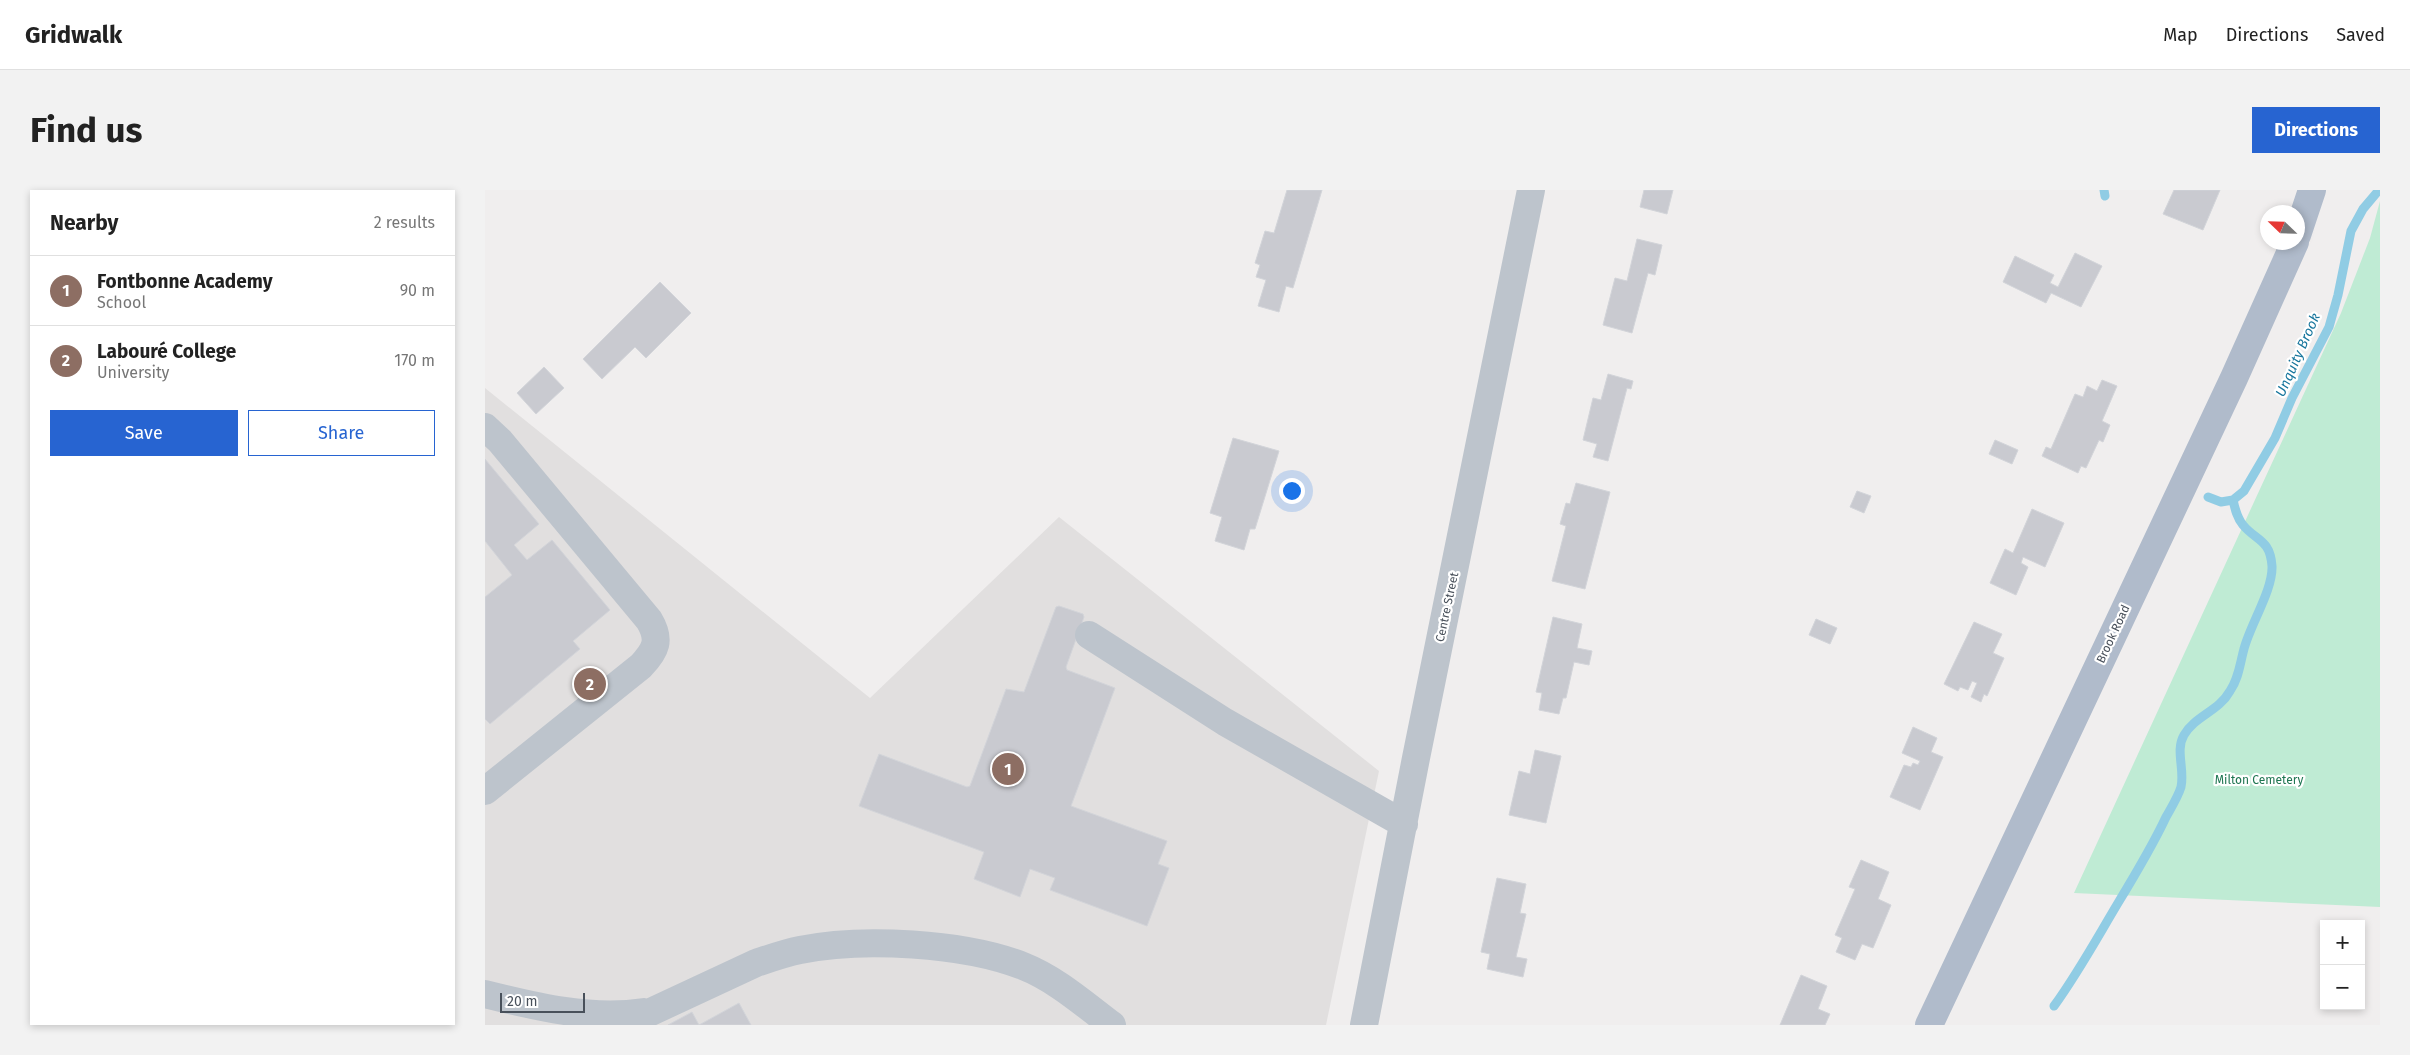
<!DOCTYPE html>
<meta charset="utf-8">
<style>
:root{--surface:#fff;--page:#f2f2f2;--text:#222;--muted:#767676;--line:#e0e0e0;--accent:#2764d1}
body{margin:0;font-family:"Fira Sans",sans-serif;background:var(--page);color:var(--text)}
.controls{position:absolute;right:15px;bottom:15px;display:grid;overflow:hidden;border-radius:0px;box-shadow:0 2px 8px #0003}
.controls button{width:45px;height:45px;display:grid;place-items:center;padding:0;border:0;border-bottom:1px solid var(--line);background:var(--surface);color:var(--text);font:25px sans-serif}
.compass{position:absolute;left:1775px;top:15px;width:45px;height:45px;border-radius:50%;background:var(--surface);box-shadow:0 2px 8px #0003;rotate:293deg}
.scale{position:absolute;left:15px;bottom:12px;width:85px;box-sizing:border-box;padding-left:5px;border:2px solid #48505a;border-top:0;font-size:14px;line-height:18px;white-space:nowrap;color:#48505a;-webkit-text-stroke:4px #fff;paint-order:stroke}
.you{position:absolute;left:806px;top:300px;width:18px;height:18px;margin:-12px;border:4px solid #fff;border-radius:50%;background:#1a73e8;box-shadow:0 0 0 8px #1a73e833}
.badge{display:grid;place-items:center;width:32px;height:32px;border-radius:50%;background:var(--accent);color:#fff;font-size:16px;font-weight:700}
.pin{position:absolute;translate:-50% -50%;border:2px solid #fff;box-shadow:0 1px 5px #0006}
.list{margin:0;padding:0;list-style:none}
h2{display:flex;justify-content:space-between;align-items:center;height:65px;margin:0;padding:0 20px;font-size:21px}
h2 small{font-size:16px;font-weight:400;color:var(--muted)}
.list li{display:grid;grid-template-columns:32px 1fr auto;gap:15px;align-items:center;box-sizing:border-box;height:70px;padding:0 20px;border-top:1px solid var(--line)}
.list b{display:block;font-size:19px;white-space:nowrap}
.list p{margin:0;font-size:16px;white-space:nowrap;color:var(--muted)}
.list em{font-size:16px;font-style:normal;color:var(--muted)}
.actions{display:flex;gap:10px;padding:15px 20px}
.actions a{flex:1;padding:11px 0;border:1px solid var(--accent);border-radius:0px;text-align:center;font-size:18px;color:var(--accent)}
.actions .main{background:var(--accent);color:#fff}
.map{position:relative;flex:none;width:1895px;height:835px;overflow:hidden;border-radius:0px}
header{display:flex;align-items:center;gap:30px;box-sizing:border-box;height:70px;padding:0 25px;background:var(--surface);border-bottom:1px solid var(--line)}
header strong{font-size:24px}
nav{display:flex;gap:28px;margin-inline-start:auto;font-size:18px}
.intro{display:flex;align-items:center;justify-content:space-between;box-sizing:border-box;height:120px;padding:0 30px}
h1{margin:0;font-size:35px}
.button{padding:12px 22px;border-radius:0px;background:var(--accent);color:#fff;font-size:18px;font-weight:700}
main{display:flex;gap:30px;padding:0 30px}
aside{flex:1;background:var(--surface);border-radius:0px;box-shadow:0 2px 8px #0003}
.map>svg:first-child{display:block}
.education{fill:#e1dfdf}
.green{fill:#bfebd4}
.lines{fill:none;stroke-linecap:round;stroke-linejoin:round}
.stream{stroke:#90cce4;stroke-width:9}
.building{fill:#c9cad0;stroke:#d2d4d9}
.minor{stroke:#bdc4cc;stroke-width:28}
.major{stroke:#b0bbcb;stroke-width:28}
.labels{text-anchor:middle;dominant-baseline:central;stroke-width:4.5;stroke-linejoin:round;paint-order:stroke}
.street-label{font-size:12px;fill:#48505a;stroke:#fff}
.park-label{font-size:12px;fill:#1e7551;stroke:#fff}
.water-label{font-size:14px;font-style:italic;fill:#18769d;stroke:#fff}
</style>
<header>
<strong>Gridwalk</strong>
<nav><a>Map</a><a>Directions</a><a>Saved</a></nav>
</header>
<div class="intro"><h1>Find us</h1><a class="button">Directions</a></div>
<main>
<aside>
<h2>Nearby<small>2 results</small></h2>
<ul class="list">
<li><span class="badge" style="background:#8d6e63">1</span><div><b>Fontbonne Academy</b><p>School</p></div><em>90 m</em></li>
<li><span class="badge" style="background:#8d6e63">2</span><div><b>Labouré College</b><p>University</p></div><em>170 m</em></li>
</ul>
<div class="actions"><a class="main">Save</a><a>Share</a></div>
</aside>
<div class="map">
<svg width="1895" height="835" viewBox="0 0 1895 835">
<rect width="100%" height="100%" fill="#f0eeee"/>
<path class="education" d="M0,198L385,508L574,327L894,581L841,835H0Z"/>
<path class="green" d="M1895,11V717L1589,703L1856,123L1885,48Z"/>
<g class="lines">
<path class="stream" d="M1619,0L1620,6
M1723,307L1736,312L1748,310L1759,301L1790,248L1807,208L1844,137L1853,105L1866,41L1878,19L1894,0
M1569,816C1593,783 1612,748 1633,713C1650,685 1667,657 1681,627C1686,618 1693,607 1696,597C1700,580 1690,560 1699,545C1710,526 1734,521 1745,501C1754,488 1755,473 1759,459C1765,435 1788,400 1787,376C1785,349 1771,351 1758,335C1752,328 1750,319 1748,310"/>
</g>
<path class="building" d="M802,0H837L808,98L801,96L794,122L773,116L781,90L771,87L775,75L770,73L780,41L789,43Z
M1159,0H1188L1182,24L1155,17Z
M1689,0H1735L1718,40L1678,24Z
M1152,49L1177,55L1170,85L1163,83L1147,143L1118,135L1130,88L1142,91Z
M1590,63L1617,76L1596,117L1566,103L1561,113L1518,92L1530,66L1569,85L1565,93L1573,97Z
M175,92L206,123L161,168L150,157L117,189L98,169Z
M59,177L79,198L51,224L32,203Z
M1123,184L1148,191L1146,199L1142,198L1123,271L1108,267L1112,254L1098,250L1108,208L1116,210Z
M1617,190L1632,196L1617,231L1625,235L1618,252L1614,250L1601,278L1596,276L1593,283L1557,266L1561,257L1566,259L1590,204L1598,207L1602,196L1612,201Z
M748,248L794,261L770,339H765L759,360L730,351L737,327L725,323Z
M1510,250L1533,260L1527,274L1504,264Z
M0,269L54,334L29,355L42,370L67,350L125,420L88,451L95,459L5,534L0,529V407L27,385L0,351Z
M1091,293L1125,302L1100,399L1067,391L1081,336L1075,334L1081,313L1085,314Z
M1372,301L1386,306L1379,323L1365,317Z
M1547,319L1579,333L1560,377L1538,367L1536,373L1543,377L1531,405L1505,393L1520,359L1528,363Z
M574,416L598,424L599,427L581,477L582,480L630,498L586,616L682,651L673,674L684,678L662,736L565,700L570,688L545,679L535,707L489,689L499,662L374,616L394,564L482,597L485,596L521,499L539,502L571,417Z
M1068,427L1097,434L1092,458L1107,461L1104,475L1089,472L1081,508H1078L1074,524L1054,520L1057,503L1051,502Z
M1331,429L1352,438L1345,454L1324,445Z
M1489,432L1517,444L1508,463L1519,468L1502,506L1499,504L1496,512L1486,507L1492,493L1487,491L1483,500L1475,497L1473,501L1459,494Z
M1428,537L1452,548L1446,562L1458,567L1435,620L1405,607L1419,575L1426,577L1428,573L1433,575L1435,571L1417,563Z
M1050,560L1076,566L1061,633L1024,625L1034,581L1045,584Z
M1376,670L1404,682L1393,709L1406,715L1388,758L1377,754L1370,770L1351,762L1357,748L1350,745L1370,699L1364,697Z
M1012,688L1041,694L1035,723L1041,724L1031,767L1042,769L1038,787L1002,779L1005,764L996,762Z
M1316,785L1342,796L1333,819L1345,824L1340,835H1295Z
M254,813L266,835H183L207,822L214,835Z"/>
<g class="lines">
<path class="minor" d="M0,237L15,251L164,430C176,450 171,460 156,476L0,601
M604,445L740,532L919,634
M0,804C52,817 106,830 159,822
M138,835L271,773C286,768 300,763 315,760C377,747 479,753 538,776C571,789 599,814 627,835
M879,835L931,568L1046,0"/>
<path class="major" d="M1812,45L1827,0
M1444,835L1749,188L1810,52"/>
</g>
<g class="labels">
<g class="street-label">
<text transform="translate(962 417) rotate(-78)">Centre Street</text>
<text transform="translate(1628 444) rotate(-65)">Brook Road</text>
</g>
<g class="park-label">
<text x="1774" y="590">Milton Cemetery</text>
</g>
<g class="water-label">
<text transform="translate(1813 165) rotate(-66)">Unquity Brook</text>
</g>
</g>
</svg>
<div class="controls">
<button>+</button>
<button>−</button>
</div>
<svg class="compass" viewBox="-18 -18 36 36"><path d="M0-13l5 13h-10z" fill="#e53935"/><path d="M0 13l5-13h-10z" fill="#767676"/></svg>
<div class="scale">20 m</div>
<div class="you"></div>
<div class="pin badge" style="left:523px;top:579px;background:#8d6e63">1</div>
<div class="pin badge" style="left:105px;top:494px;background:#8d6e63">2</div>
</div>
</main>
